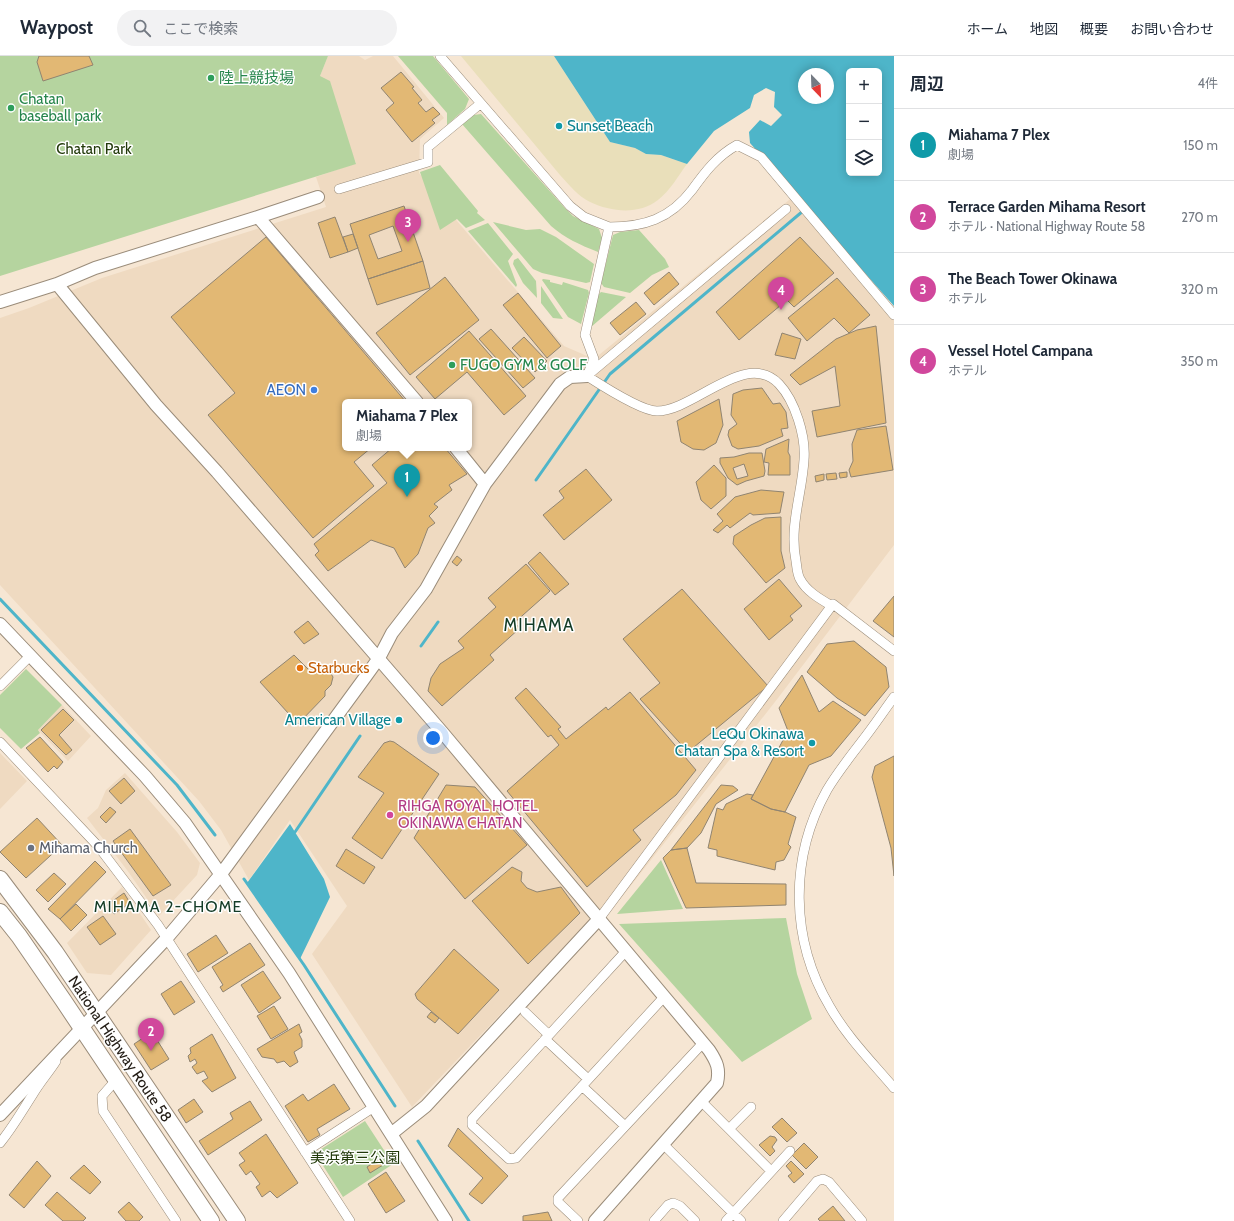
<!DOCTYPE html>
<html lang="ja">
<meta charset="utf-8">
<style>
:root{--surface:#fff;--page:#f2f2f3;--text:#1f2937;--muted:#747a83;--line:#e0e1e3;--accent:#00693f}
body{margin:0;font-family:Cabin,"Noto Sans JP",sans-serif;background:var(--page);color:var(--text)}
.controls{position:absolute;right:12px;top:12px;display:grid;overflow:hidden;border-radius:6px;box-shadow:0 2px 10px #0003}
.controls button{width:36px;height:36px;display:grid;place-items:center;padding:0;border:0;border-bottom:1px solid var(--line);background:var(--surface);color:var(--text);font:20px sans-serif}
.compass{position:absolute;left:798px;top:12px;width:36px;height:36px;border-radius:50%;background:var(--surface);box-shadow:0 2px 10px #0003;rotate:157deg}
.you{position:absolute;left:433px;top:682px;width:14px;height:14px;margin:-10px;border:3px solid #fff;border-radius:50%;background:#1a73e8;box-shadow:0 0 0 6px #1a73e833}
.badge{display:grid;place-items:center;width:26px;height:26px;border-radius:50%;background:var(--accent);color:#fff;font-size:13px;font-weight:700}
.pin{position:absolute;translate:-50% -33px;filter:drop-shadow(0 1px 2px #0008)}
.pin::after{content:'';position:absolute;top:21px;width:14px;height:12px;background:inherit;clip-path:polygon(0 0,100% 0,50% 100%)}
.popup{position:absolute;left:342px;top:343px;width:130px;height:52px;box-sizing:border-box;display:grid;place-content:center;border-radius:6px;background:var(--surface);filter:drop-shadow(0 1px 3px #0005);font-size:13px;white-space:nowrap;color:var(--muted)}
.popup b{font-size:15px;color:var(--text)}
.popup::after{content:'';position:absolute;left:50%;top:100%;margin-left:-8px;border:8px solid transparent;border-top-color:var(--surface)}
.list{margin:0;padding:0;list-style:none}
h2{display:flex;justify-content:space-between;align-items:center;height:52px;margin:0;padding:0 16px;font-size:17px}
h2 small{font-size:13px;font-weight:400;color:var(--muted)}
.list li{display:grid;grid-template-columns:26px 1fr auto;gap:12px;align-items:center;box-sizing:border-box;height:72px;padding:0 16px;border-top:1px solid var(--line)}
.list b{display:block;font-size:15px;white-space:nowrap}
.list p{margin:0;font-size:13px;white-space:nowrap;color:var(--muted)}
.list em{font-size:13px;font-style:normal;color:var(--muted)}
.icon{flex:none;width:22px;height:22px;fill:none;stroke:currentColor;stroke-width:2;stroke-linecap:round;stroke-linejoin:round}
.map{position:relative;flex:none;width:894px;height:1165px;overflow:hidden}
header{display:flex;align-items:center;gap:24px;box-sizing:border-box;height:56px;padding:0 20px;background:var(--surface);border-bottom:1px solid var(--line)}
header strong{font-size:19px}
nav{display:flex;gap:22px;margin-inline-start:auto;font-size:14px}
.search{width:280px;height:36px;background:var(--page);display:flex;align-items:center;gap:10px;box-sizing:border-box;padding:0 14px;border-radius:22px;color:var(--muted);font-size:15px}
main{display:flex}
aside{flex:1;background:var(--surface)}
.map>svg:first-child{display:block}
.built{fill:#efdac1;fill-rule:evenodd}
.green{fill:#b5d49f}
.sand{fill:#e9dfba}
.water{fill:#4eb5c9;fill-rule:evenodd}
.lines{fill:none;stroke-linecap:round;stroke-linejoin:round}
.stream{stroke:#4eb5c9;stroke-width:3}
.building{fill:#e2b874;stroke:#908471;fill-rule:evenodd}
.street-casing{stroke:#9a8c7a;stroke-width:10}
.secondary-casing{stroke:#9a8c7a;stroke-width:14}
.highway-casing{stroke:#9a8c7a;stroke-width:18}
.street{stroke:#fff;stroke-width:9}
.secondary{stroke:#fff;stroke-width:12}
.highway{stroke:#fff;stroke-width:16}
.leisure-dot{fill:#2e9e5b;stroke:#fff;stroke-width:1.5}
.culture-dot{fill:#0f9aa8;stroke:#fff;stroke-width:1.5}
.shop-dot{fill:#3f7fe0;stroke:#fff;stroke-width:1.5}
.food-dot{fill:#e8710a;stroke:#fff;stroke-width:1.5}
.hotel-dot{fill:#d1479c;stroke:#fff;stroke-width:1.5}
.worship-dot{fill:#6b7280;stroke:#fff;stroke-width:1.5}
.labels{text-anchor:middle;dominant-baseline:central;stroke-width:3;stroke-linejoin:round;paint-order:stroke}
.leisure-label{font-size:15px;fill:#27864d;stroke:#fff;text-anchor:start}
.culture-label{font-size:15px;fill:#0d838f;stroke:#fff;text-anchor:end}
.park-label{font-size:15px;fill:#223a0a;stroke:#fff}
.shop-label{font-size:15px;fill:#366cbe;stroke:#fff;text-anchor:end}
.food-label{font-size:15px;fill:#c56008;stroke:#fff;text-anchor:start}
.hotel-label{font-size:15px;fill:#b23c85;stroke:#fff;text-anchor:start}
.worship-label{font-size:15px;fill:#5b616d;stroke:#fff;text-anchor:start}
.street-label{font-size:15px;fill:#221c15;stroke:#fff}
.neighbourhood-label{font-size:16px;letter-spacing:1px;fill:#133c27;stroke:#fff}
.quarter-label{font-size:17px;letter-spacing:1px;fill:#133c27;stroke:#fff}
</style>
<header>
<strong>Waypost</strong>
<div class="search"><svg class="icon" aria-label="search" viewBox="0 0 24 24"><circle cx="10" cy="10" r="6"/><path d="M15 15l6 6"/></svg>ここで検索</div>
<nav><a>ホーム</a><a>地図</a><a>概要</a><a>お問い合わせ</a></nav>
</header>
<main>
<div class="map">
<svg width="894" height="1165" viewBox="0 0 894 1165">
<rect width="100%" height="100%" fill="#f6e6d3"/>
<path class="built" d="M328,0H359L365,4L373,0H393L444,62L420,83L419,117L457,165L564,290L594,303L794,140L894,258V489L778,642L607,860L599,853V863L536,921L412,1051L312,898L347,850L290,764L249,824L221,774L199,745L0,529V262L29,252L102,222L326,151L316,121L356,107L320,20ZM345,346H469V392H345Z
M62,649L91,680L68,705L38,674Z
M0,697L27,725L0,753Z
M125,717L177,776L200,807L197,819L159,860L127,814L87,762L98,752L106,734Z
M122,831L151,874L111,919L87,917L67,887Z"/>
<path class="green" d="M0,0H328L320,20L330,25L356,108L0,220Z
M398,0H433L469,43L465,53L447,69V57Z
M481,58L564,151L573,160L599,173L602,182L598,196C580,189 565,182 551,170L462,68L474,59Z
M440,109L478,155L477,157L485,164L466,172L457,163L440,174L420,116Z
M493,166L526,174L540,173L556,181L594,208L590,226L586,227L542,217L533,213Z
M488,167L513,198L508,205L517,229L516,231L468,175Z
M639,174L665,203L669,211L652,219L630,237L604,231L601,227L613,179L620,176Z
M518,202L536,225L537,242L523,227L513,208L514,204Z
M543,223L550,224V226L562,229L563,226L588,234L589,237L581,268L568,261L542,224Z
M541,230L563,263L553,262L541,247Z
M601,236L626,241L591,271L598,239Z
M26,613L62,649L38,674L40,677L21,693L0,672V639Z
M661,804L683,853L617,858Z
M786,862L797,918L812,963L742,1006L619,868Z
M365,1065L393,1108L343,1141L315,1097Z"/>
<path class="sand" d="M461,0H554L610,86L635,92L646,98L661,99L687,108C678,120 670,135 658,144C639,159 611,156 590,146C578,140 569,129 560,119Z"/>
<path class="water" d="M554,0H894V250L750,87L749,76L760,64L771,70L782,59L774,51L775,36L766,32L754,39L750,52L714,75L687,108L661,99L646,98L635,92L610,86ZM849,15H879V117H849ZM804,18H828V42H804Z
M290,768L324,823L330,841L300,903L247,827Z"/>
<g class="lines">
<path class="stream" d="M536,424L610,318L803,155
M0,543L177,729L215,779
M421,590L438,566
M295,776L360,680
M244,823L304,909L395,1050
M418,1085L469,1165"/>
</g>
<path class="building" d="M39,0H89L93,9L43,25L37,6Z
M401,16L414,31L412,32L422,44L418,47L426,56L433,51L440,58L432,64L435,67L412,86L386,54L394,47L381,32Z
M404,150L423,205L368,223L350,168ZM393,170L402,195L378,203L369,179Z
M335,161L348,196L330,202L318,167Z
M353,178L358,192L348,196L343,181Z
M266,181L406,346H345V392H371L354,406L374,430L313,482L208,359L235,337L171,261Z
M800,181L834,217L794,251L787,244L739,284L716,256Z
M423,205L430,232L377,249L368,223Z
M669,216L679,228L654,249L644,237Z
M445,221L479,264L410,319L376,277Z
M837,222L870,259L849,277L834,262L807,285L788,262Z
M518,237L561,290L547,302L503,249Z
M636,246L646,258L620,279L610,267Z
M876,270L886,367L817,381L812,355L840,350L835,310L800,329L790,319L836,283L857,274Z
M491,273L535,322L523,332L479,283Z
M469,275L526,340L504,359L467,316L435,343L416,321Z
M782,277L801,283L795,303L775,299Z
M524,281L547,305L535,316L512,292Z
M762,332L773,348L780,347L786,356L788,372L781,373L783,380L759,390L738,393L732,390L728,379L729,374L737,368L731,359L733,338L743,334Z
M719,343L723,369L716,387L704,394L693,393L681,386L677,365Z
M886,370L893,414L851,421L849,414L853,405L852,388L857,374Z
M789,383L788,396L790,400V419H768L769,407L764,406L766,393Z
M392,392H445L467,418L449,429L452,434L434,448L438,451L429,460L435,467L428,472L418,498L405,512L394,492L371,484L328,515L315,499L319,495L314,488L387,427L372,409Z
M749,397H762L765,415L764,420L746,425L737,429L728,422L720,407V402L734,401Z
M744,408L748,420L737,423L733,412Z
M714,409L726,422V440L711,453L701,444L696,426Z
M586,413L612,444L564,484L543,459L564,442L559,435Z
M847,416V421L840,422L839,417Z
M836,417L837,423L827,424L826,418Z
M824,418V424L816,426L815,420Z
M761,434L784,436L780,457L753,459L750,457L730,472L727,469L718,477L713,474L723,465L717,458L735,441Z
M781,461V495L785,512L766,527L733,488L734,480L751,469L765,462Z
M540,496L569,528L555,539L528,507Z
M457,500L462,504L457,510L452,506Z
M526,508L550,535L514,567L520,572L490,599L494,604L442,650L428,635L431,622L440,608L464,592L458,585L496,551L488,542Z
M779,523L802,550L790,560L793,564L769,584L744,553Z
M682,533L768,630L688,696L640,643L660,627L623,583Z
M894,540V581L873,565Z
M308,565L319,578L304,588L294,576Z
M854,585L886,611L889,631L865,660L837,642L807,616L827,588Z
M294,599L311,616L322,611H327L333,621L331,629L325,635V640L298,668L260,626Z
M802,619L819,656L833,645L861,664L831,700L809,709L785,756L771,753L751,743L788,675L779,652Z
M526,632L561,671L558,673L566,683L606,651L608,654L630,636L696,714L676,739L633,774L641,784L587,831L507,735L559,689L551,679L548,681L515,642Z
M63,653L74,664L59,679L72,694L66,699L41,674Z
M40,681L63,706L57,713L54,710L48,716L26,692Z
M390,685L394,686L439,718L382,803L352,782L384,737L358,721L384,687Z
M894,700V820L891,792L872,721L875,710Z
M124,722L135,735L121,748L109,735Z
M446,729L475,731L527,789L465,843L414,782Z
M721,729L733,730L738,734L716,748L701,777L687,792L671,794Z
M747,738L753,739L751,743L771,753L785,756L796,761L788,788L791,791L784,804L776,806L775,814L717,800V794L708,792L717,752L723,754L726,748Z
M110,751L116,756L106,767L100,761Z
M37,762L62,789L26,822L0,796Z
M130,773L171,829L153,840L113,785Z
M687,792L696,827L786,828V849L686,852L663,802L671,794Z
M346,793L375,811L364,828L336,810Z
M95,805L106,816L60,863L48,853Z
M512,811L522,816L521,825L527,832L537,836L561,831L580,857L528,908L472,845Z
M54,817L66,828L48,846L36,834Z
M124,837L130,847L114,858L107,849Z
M76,848L87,859L71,875L60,863Z
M103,860L116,878L100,889L87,871Z
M216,879L228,897L198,916L187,898Z
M250,887L265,909L223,936L220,931L223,929L212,911Z
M454,893L499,934L458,978L417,943L415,938Z
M263,915L281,942L259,957L241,929Z
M181,925L195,946L174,959L161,938Z
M274,950L288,973L271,983L257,960Z
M431,956L439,962L435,967L427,961Z
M299,968L302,976L299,978L302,984V991L294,996L298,1006L290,1011L284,1005L277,1007L274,1003L262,1001L257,993Z
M152,976L169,1003L151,1014L134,988Z
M212,978L236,1022L212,1036L202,1025L208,1022L204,1015L197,1018L192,1011L197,1007L195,1003L190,1006L188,1000L191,997L190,992Z
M334,1028L350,1053L317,1073L320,1079L308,1086L285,1050L303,1038L308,1045Z
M194,1043L203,1056L186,1067L178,1054Z
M250,1045L262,1064L208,1099L199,1085L233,1063L230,1057Z
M782,1062L797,1077L787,1086L772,1071Z
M458,1072L508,1120L482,1148L469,1138L483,1122L448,1090Z
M266,1078L298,1127L277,1142L270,1135L262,1141L256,1131L260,1128L251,1115L246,1119L239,1109L245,1105L239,1097Z
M770,1080L775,1081L777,1084L772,1091L775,1095L770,1100L759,1089Z
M804,1087L818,1101L806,1113L792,1099Z
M379,1103L383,1109L370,1117L367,1111Z
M37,1105L51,1120L24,1152L9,1139Z
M791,1105L804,1118L794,1127L788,1120L792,1117L786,1110Z
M84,1109L101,1126L90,1138L70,1122Z
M386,1116L405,1145L386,1157L368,1128Z
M57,1136L86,1162L83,1165H63L45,1149Z
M129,1146L143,1161L139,1165H126L118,1156Z
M833,1150L845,1165H820L818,1163Z
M548,1156L552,1165H523V1160Z"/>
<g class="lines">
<defs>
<path id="street" d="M440,0L570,150L584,161L609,171
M339,133L428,106V91L480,48
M588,319L786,153
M587,320L594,303L585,279L609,171C644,171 670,163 692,134C705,116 717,100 737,89L761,101L894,259
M587,320C601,329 641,355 657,355C694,355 746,293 779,328C795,345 806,380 804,404C802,438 789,470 796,505C797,511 797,518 800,523C806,535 820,543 832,550
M0,630L30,600
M894,641C883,656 873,671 862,685C850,701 837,717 827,734C789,802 790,884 830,951C847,981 872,1006 894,1032
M0,686L98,790L158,869L350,1165
M599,863L833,548L894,595
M626,895L472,1063V1069L509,1103L516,1102L664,941
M525,956L549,979
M545,983L588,1023
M116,1024L102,1040L103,1055L176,1165
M582,1030L625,1070
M701,1045L771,1115
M729,1073L751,1051
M0,1087C13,1071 22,1055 33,1038C40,1026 49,1016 56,1005
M663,1088L741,1165
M305,1096L374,1051
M578,1165L558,1146V1142L703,987
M654,1165L668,1149L673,1147L680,1150L695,1165
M726,1165L790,1095
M783,1165L817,1125L823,1123L829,1126L862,1165"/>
<path id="secondary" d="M258,161L318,141
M57,228L156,349L217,416L442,676L709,994C717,1006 720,1013 717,1027L595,1165
M0,246L57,228L95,212L258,161L417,346
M456,392L485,428
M0,568L145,720L185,767L289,917L446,1165
M0,1059L166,883L221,818L366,620L379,602L392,577L426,533L485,428L560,328L570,321L587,320
M391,1078L426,1050L599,863"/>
<path id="highway" d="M0,823L55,896L237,1165
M0,856L19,880L63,944L211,1165"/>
</defs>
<use href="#street" class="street-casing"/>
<use href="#secondary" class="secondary-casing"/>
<use href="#highway" class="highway-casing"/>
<use href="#street" class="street"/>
<use href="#secondary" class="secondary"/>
<use href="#highway" class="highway"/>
</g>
<g class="leisure-dot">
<circle cx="211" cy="22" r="4"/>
<circle cx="11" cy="52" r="4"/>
<circle cx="452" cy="309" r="4"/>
</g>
<g class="culture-dot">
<circle cx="559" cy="70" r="4"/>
<circle cx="399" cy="664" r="4"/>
<circle cx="812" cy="687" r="4"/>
</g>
<circle class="shop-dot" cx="314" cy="334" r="4"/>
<circle class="food-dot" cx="300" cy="612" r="4"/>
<circle class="hotel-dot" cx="390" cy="759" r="4"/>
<circle class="worship-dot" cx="31" cy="792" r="4"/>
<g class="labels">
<g class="leisure-label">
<text x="219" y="22">陸上競技場</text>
<text x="19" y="43">Chatan<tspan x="19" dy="17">baseball park</tspan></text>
<text x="460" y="309">FUGO GYM &amp; GOLF</text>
</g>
<g class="culture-label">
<text x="567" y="70" text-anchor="start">Sunset Beach</text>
<text x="391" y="664">American Village</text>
<text x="804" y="678">LeQu Okinawa<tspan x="804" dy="17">Chatan Spa &amp; Resort</tspan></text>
</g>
<g class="park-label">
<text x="94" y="93">Chatan Park</text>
<text x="355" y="1102">美浜第三公園</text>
</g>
<g class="shop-label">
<text x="306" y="334">AEON</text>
</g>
<g class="food-label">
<text x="308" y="612">Starbucks</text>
</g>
<g class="hotel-label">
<text x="398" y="750">RIHGA ROYAL HOTEL<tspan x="398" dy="17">OKINAWA CHATAN</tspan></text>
</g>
<g class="worship-label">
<text x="39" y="792">Mihama Church</text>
</g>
<g class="street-label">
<text transform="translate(120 993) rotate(56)">National Highway Route 58</text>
</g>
<g class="neighbourhood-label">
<text x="168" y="850">MIHAMA 2-CHOME</text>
</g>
<g class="quarter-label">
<text x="539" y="569">MIHAMA</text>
</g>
</g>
</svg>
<div class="controls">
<button>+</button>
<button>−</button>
<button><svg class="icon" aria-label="layers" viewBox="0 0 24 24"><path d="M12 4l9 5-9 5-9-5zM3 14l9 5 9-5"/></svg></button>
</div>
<svg class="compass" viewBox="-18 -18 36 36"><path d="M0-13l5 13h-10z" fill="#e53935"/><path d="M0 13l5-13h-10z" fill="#747a83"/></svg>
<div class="you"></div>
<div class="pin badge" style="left:407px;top:441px;background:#0f9aa8">1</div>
<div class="popup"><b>Miahama 7 Plex</b>劇場</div>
<div class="pin badge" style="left:151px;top:995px;background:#d1479c">2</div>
<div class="pin badge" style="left:408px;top:186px;background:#d1479c">3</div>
<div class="pin badge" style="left:781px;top:254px;background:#d1479c">4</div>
</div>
<aside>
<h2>周辺<small>4件</small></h2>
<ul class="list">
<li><span class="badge" style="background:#0f9aa8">1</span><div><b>Miahama 7 Plex</b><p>劇場</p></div><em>150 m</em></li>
<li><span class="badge" style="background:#d1479c">2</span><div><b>Terrace Garden Mihama Resort</b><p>ホテル · National Highway Route 58</p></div><em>270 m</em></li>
<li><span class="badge" style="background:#d1479c">3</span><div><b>The Beach Tower Okinawa</b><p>ホテル</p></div><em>320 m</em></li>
<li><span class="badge" style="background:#d1479c">4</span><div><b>Vessel Hotel Campana</b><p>ホテル</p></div><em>350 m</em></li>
</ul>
</aside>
</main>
